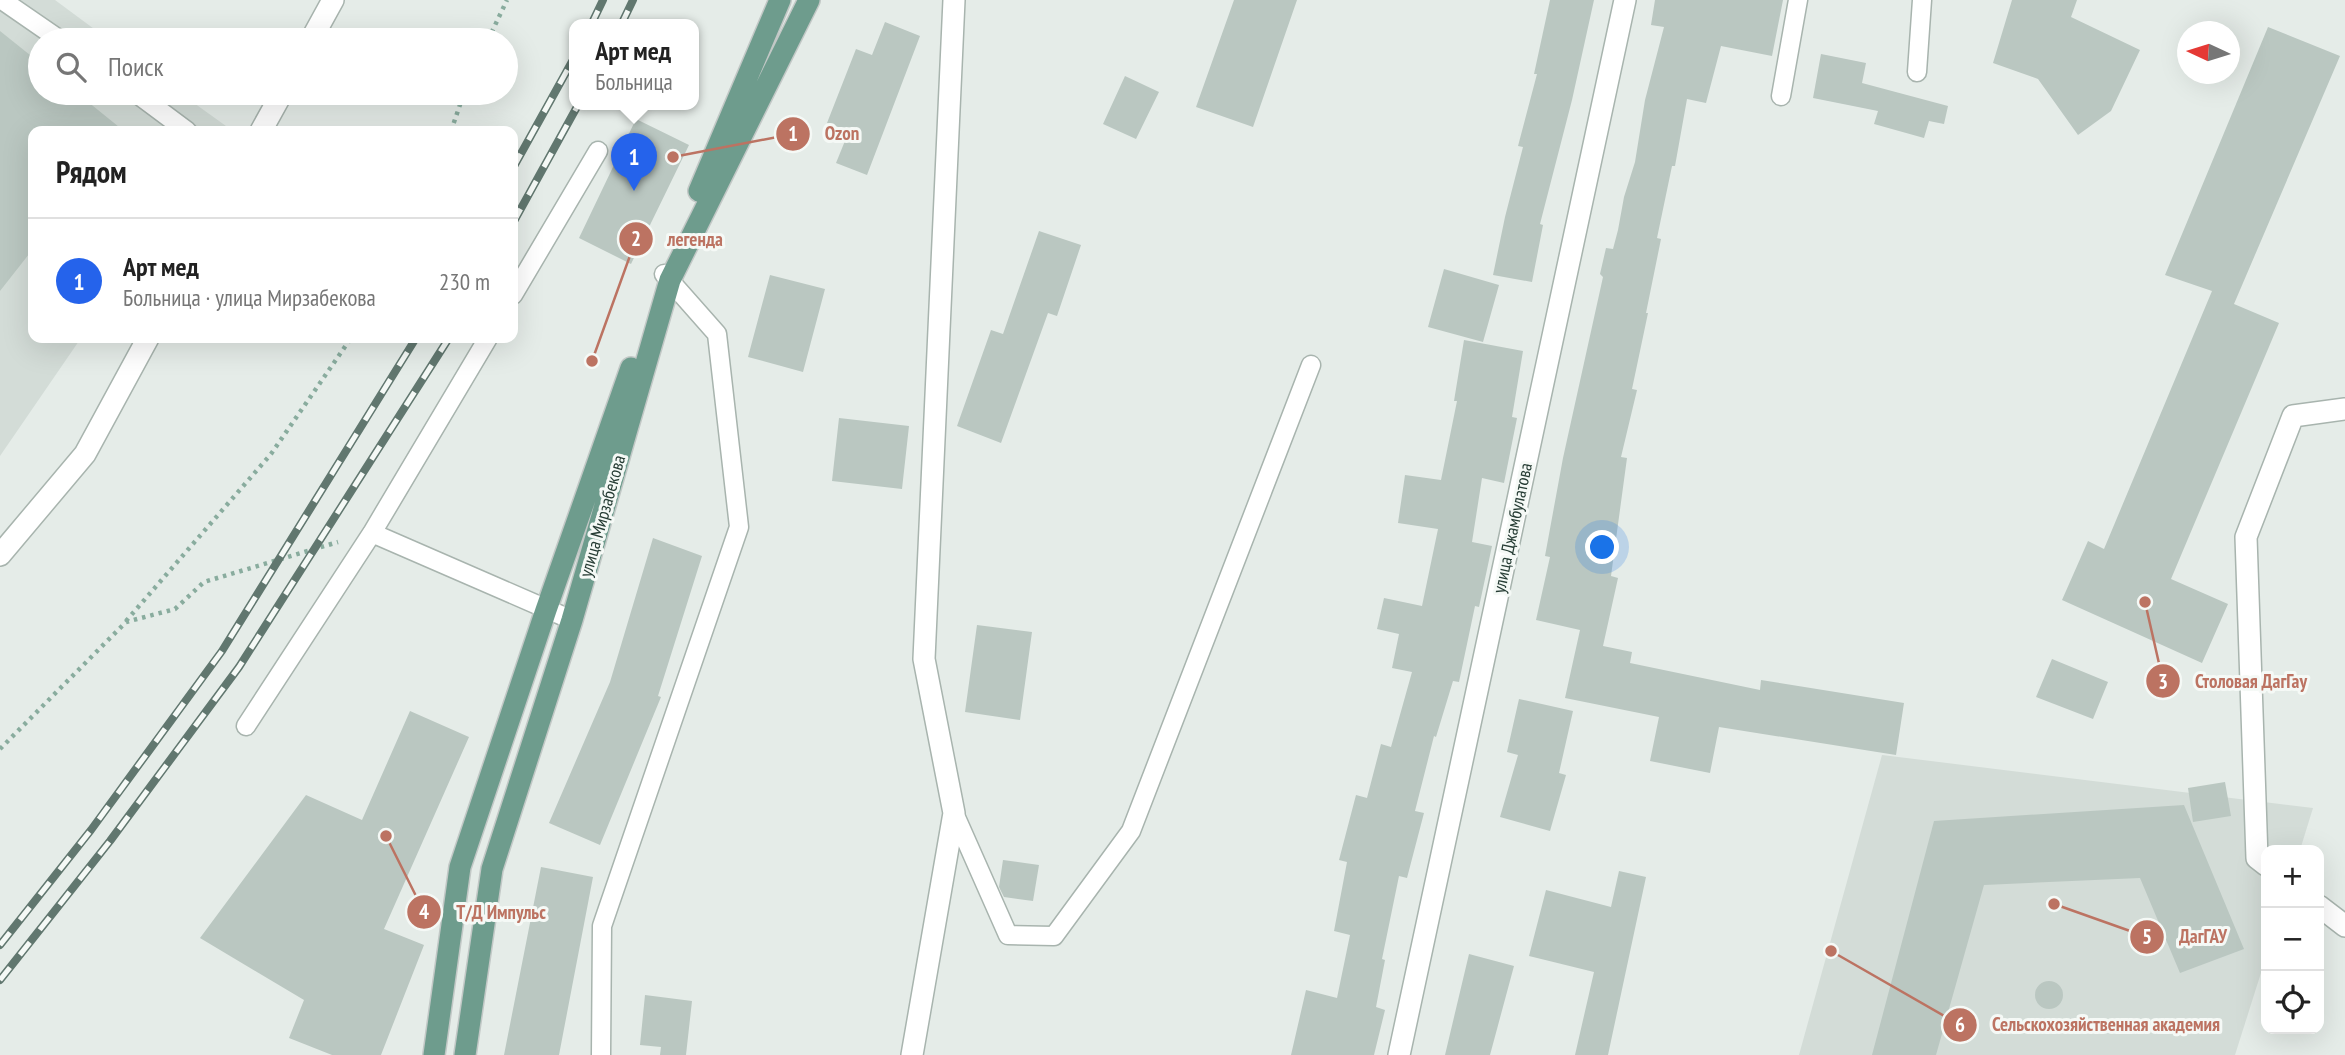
<!DOCTYPE html>
<html lang="ru">
<meta charset="utf-8">
<style>
:root{--surface:#fff;--page:#f2f2f2;--text:#222;--muted:#767676;--line:#e0e0e0;--accent:#2563eb}
body{margin:0;font-family:"PT Sans Narrow",sans-serif;background:var(--page);color:var(--text)}
.controls{position:absolute;right:21px;bottom:21px;display:grid;overflow:hidden;border-radius:14px;box-shadow:0 7px 28px #0002}
.controls button{width:63px;height:63px;display:grid;place-items:center;padding:0;border:0;border-bottom:2px solid var(--line);background:var(--surface);color:var(--text);font:35px sans-serif}
.compass{position:absolute;left:2177px;top:21px;width:63px;height:63px;border-radius:50%;background:var(--surface);box-shadow:0 7px 28px #0002;rotate:274deg}
.you{position:absolute;left:1603px;top:548px;width:24px;height:24px;margin:-18px;border:5px solid #fff;border-radius:50%;background:#1a73e8;box-shadow:0 0 0 10px #1a73e833}
.badge{display:grid;place-items:center;width:46px;height:46px;border-radius:50%;background:var(--accent);color:#fff;font-size:23px;font-weight:700}
.pin{position:absolute;translate:-50% -58px;filter:drop-shadow(0 2px 4px #0008)}
.pin::after{content:'';position:absolute;top:37px;width:24px;height:21px;background:inherit;clip-path:polygon(0 0,100% 0,50% 100%)}
.popup{position:absolute;left:569px;top:19px;width:130px;height:91px;box-sizing:border-box;display:grid;place-content:center;border-radius:14px;background:var(--surface);filter:drop-shadow(0 2px 5px #0005);font-size:23px;white-space:nowrap;color:var(--muted)}
.popup b{font-size:26px;color:var(--text)}
.popup::after{content:'';position:absolute;left:50%;top:100%;margin-left:-14px;border:14px solid transparent;border-top-color:var(--surface)}
.list{margin:0;padding:0;list-style:none}
h2{display:flex;justify-content:space-between;align-items:center;height:91px;margin:0;padding:0 28px;font-size:30px}
h2 small{font-size:23px;font-weight:400;color:var(--muted)}
.list li{display:grid;grid-template-columns:46px 1fr auto;gap:21px;align-items:center;box-sizing:border-box;height:126px;padding:0 28px;border-top:2px solid var(--line)}
.list b{display:block;font-size:26px;white-space:nowrap}
.list p{margin:0;font-size:23px;white-space:nowrap;color:var(--muted)}
.list em{font-size:23px;font-style:normal;color:var(--muted)}
.icon{flex:none;width:38px;height:38px;fill:none;stroke:currentColor;stroke-width:2;stroke-linecap:round;stroke-linejoin:round}
.map{position:relative;flex:none;width:2345px;height:1055px;overflow:hidden}
.search{position:absolute;background:var(--surface);box-shadow:0 7px 28px #0002;left:28px;top:28px;width:490px;height:77px;display:flex;align-items:center;gap:18px;box-sizing:border-box;padding:0 24px;border-radius:38px;color:var(--muted);font-size:26px}
.panel{position:absolute;background:var(--surface);box-shadow:0 7px 28px #0002;left:28px;top:126px;width:490px;height:217px;border-radius:14px}
.map>svg:first-child{display:block}
.built{fill:#d3dcd7}
.building{fill:#bac7c1}
.lines{fill:none;stroke-linecap:round;stroke-linejoin:round}
.lane-casing{stroke:#a8b4ae;stroke-width:21}
.street-casing{stroke:#a8b4ae;stroke-width:24}
.primary-casing{stroke:#c2c8c6;stroke-width:24}
.path{stroke:#89ac9e;stroke-width:4.5;stroke-dasharray:3.5 5;stroke-linecap:butt}
.lane{stroke:#fff;stroke-width:18}
.street{stroke:#fff;stroke-width:21}
.primary{stroke:#6e9c8d;stroke-width:21}
.rail-casing{stroke:#61776f;stroke-width:8}
.rail{stroke:#f5f9f6;stroke-width:5;stroke-dasharray:16;stroke-linecap:butt}
.labels{text-anchor:middle;dominant-baseline:central;stroke-width:6;stroke-linejoin:round;paint-order:stroke}
.street-label{font-size:18px;fill:#263c34;stroke:#f5f9f6}
.leader{fill:none;stroke:#bc7362;stroke-width:2.5}
.callout-dot{fill:#bc7362;stroke:#f5f9f6;stroke-width:2.5}
.mark-label{font-size:21px;text-anchor:middle;font-weight:bold;fill:#fff}
.callout-label{font-size:19px;text-anchor:middle;font-weight:bold;fill:#bc7362;stroke:#f5f9f6;stroke-width:6;stroke-linejoin:round;paint-order:stroke}
</style>
<div class="map">
<svg width="2345" height="1055" viewBox="0 0 2345 1055">
<rect width="100%" height="100%" fill="#e5ece8"/>
<path class="built" d="M0,0H55L109,40H40V93H180L226,126L222,131H33V338H81L0,456Z
M1882,755L2313,808L2300,850H2266V957L2235,1055H1799Z"/>
<path class="building" d="M1234,0H1297L1253,127L1196,107Z
M1550,0H1594L1572,100L1540,224L1543,225L1532,282L1493,275L1505,217L1523,147L1518,146L1537,74H1534Z
M1655,0H1783L1772,56L1721,46L1706,103L1687,99L1675,166H1672L1657,238L1661,239L1646,313H1648L1632,389L1637,390L1621,457L1627,458L1611,576L1618,578L1603,646L1632,652L1630,663L1760,690L1761,680L1904,703L1896,755L1719,727L1710,773L1650,761L1659,717L1565,698L1580,630L1536,620L1550,557L1545,556L1563,458L1603,277L1600,274L1606,248L1613,249L1618,230L1624,197L1635,162L1645,100L1664,27L1651,25Z
M2012,0H2077L2071,17L2140,50L2111,111L2078,135L2038,79L1993,63Z
M885,22L920,36L867,175L836,163L849,131L827,123L856,49L872,55Z
M2268,27L2340,56L2234,304L2279,323L2171,579L2228,604L2202,663L2062,600L2088,541L2104,549L2212,291L2165,275Z
M0,31L40,63V93H77L124,131H33V249L0,291Z
M1821,54L1866,63L1862,83L1948,106L1944,124L1929,121L1924,138L1874,124L1878,111L1813,98Z
M1125,76L1159,92L1136,139L1103,124Z
M636,119L689,145L631,264L579,238Z
M1039,231L1081,245L1057,316L1048,313L1001,443L957,426L991,330L1003,334Z
M1444,269L1499,285L1483,342L1428,327Z
M770,275L825,289L803,372L748,357Z
M1464,340L1523,351L1512,417L1517,418L1504,483L1482,478L1472,542L1492,546L1479,607L1475,606L1459,682L1453,681L1436,737L1434,736L1415,811L1424,813L1407,878L1399,876L1382,959L1385,960L1376,1007L1385,1010L1374,1055H1291L1306,990L1337,998L1350,935L1334,931L1347,862L1339,860L1356,795L1367,798L1381,744L1391,747L1412,672L1392,668L1399,634L1377,629L1384,598L1422,606L1438,529L1398,523L1405,475L1441,480L1457,401H1454Z
M839,418L909,426L902,489L832,481Z
M653,538L702,556L658,696L661,697L600,845L549,823L610,682Z
M977,625L1032,632L1020,720L965,712Z
M2052,659L2108,682L2093,719L2036,697Z
M1519,699L1573,711L1559,773L1566,775L1550,831L1500,817L1518,755L1507,752Z
M410,711L469,737L384,929L424,945L381,1055H332L289,1038L304,1000L200,938L306,795L362,820Z
M2225,782L2231,816L2193,822L2188,788Z
M2184,805L2244,949L2180,973L2140,878L1984,885L1936,1055H1872L1934,821Z
M1003,860L1039,865L1033,901L1004,897L999,887Z
M541,867L593,877L559,1055H504Z
M1619,871L1646,877L1608,1055H1575L1594,972L1529,956L1546,890L1611,907Z
M1469,954L1514,966L1490,1055H1445Z
M2035 995a14 14 0 1 1 28 0a14 14 0 1 1-28 0Z
M645,995L692,1001L686,1055H660L661,1047L640,1045Z"/>
<g class="lines">
<defs>
<path id="lane" d="M2,0L60,40
M1917,72L1922,0
M136,93L187,131
M1781,96L1798,0
M513,295L598,151
M372,533L572,620
M246,726L372,533L488,338
M954,813L1008,935L1054,936L1131,831L1311,365
M601,1055L602,926L739,527L717,334L664,274"/>
<path id="street" d="M311,40L333,0
M261,131L282,93
M0,555L85,454L148,338
M2266,865L2257,858L2246,537L2293,416L2345,409
M2319,906L2345,926
M912,1055L954,813L924,659L954,0
M1399,1055L1625,0"/>
<path id="primary" d="M699,191L780,0
M434,1055L460,867L546,610L631,368
M465,1055L492,869L572,620L670,280L809,0"/>
</defs>
<use href="#lane" class="lane-casing"/>
<use href="#street" class="street-casing"/>
<use href="#primary" class="primary-casing"/>
<path class="path" d="M488,40L507,0
M451,131L464,93
M126,621L271,454L351,338
M0,749L126,622L175,609L204,582L338,542"/>
<use href="#lane" class="lane"/>
<use href="#street" class="street"/>
<use href="#primary" class="primary"/>
<defs>
<path id="rail" d="M591,25L603,0
M621,25L633,0
M513,168L574,58
M513,223L578,105
M0,945L91,830L222,651L416,338
M0,980L110,841L239,667L449,338"/>
</defs>
<use href="#rail" class="rail-casing"/>
<use href="#rail" class="rail"/>
</g>
<g class="labels">
<g class="street-label">
<text transform="translate(602 516) rotate(-74)">улица Мирзабекова</text>
<text transform="translate(1512 528) rotate(-78)">улица Джамбулатова</text>
</g>
</g>
<path class="leader" d="M673 157L793 134M592 361L636 239M2145 602L2163 681M386 836L424 912M2054 904L2147 937M1831 951L1960 1025"/>
<g class="callout-dot">
<circle cx="673" cy="157" r="7"/>
<circle cx="592" cy="361" r="7"/>
<circle cx="2145" cy="602" r="7"/>
<circle cx="386" cy="836" r="7"/>
<circle cx="2054" cy="904" r="7"/>
<circle cx="1831" cy="951" r="7"/>
<circle cx="793" cy="134" r="18"/>
<circle cx="636" cy="239" r="18"/>
<circle cx="2163" cy="681" r="18"/>
<circle cx="424" cy="912" r="18"/>
<circle cx="2147" cy="937" r="18"/>
<circle cx="1960" cy="1025" r="18"/>
</g>
<g class="mark-label">
<text x="793" y="141">1</text>
<text x="636" y="246">2</text>
<text x="2163" y="689">3</text>
<text x="424" y="919">4</text>
<text x="2147" y="944">5</text>
<text x="1960" y="1032">6</text>
</g>
<g class="callout-label">
<text x="842" y="140">Ozon</text>
<text x="695" y="246">легенда</text>
<text x="2251" y="688">Столовая ДагГау</text>
<text x="501" y="919">Т/Д Импульс</text>
<text x="2203" y="943">ДагГАУ</text>
<text x="2106" y="1031">Сельскохозяйственная академия</text>
</g>
</svg>
<div class="controls">
<button>+</button>
<button>−</button>
<button><svg class="icon" aria-label="locate" viewBox="0 0 24 24"><circle cx="12" cy="12" r="6"/><path d="M12 2v4M12 18v4M2 12h4M18 12h4"/></svg></button>
</div>
<svg class="compass" viewBox="-18 -18 36 36"><path d="M0-13l5 13h-10z" fill="#e53935"/><path d="M0 13l5-13h-10z" fill="#767676"/></svg>
<div class="you"></div>
<div class="pin badge" style="left:634px;top:191px">1</div>
<div class="popup"><b>Арт мед</b>Больница</div>
<div class="search"><svg class="icon" aria-label="search" viewBox="0 0 24 24"><circle cx="10" cy="10" r="6"/><path d="M15 15l6 6"/></svg>Поиск</div>
<section class="panel">
<h2>Рядом<small></small></h2>
<ul class="list">
<li><span class="badge">1</span><div><b>Арт мед</b><p>Больница · улица Мирзабекова</p></div><em>230 m</em></li>
</ul>
</section>
</div>
